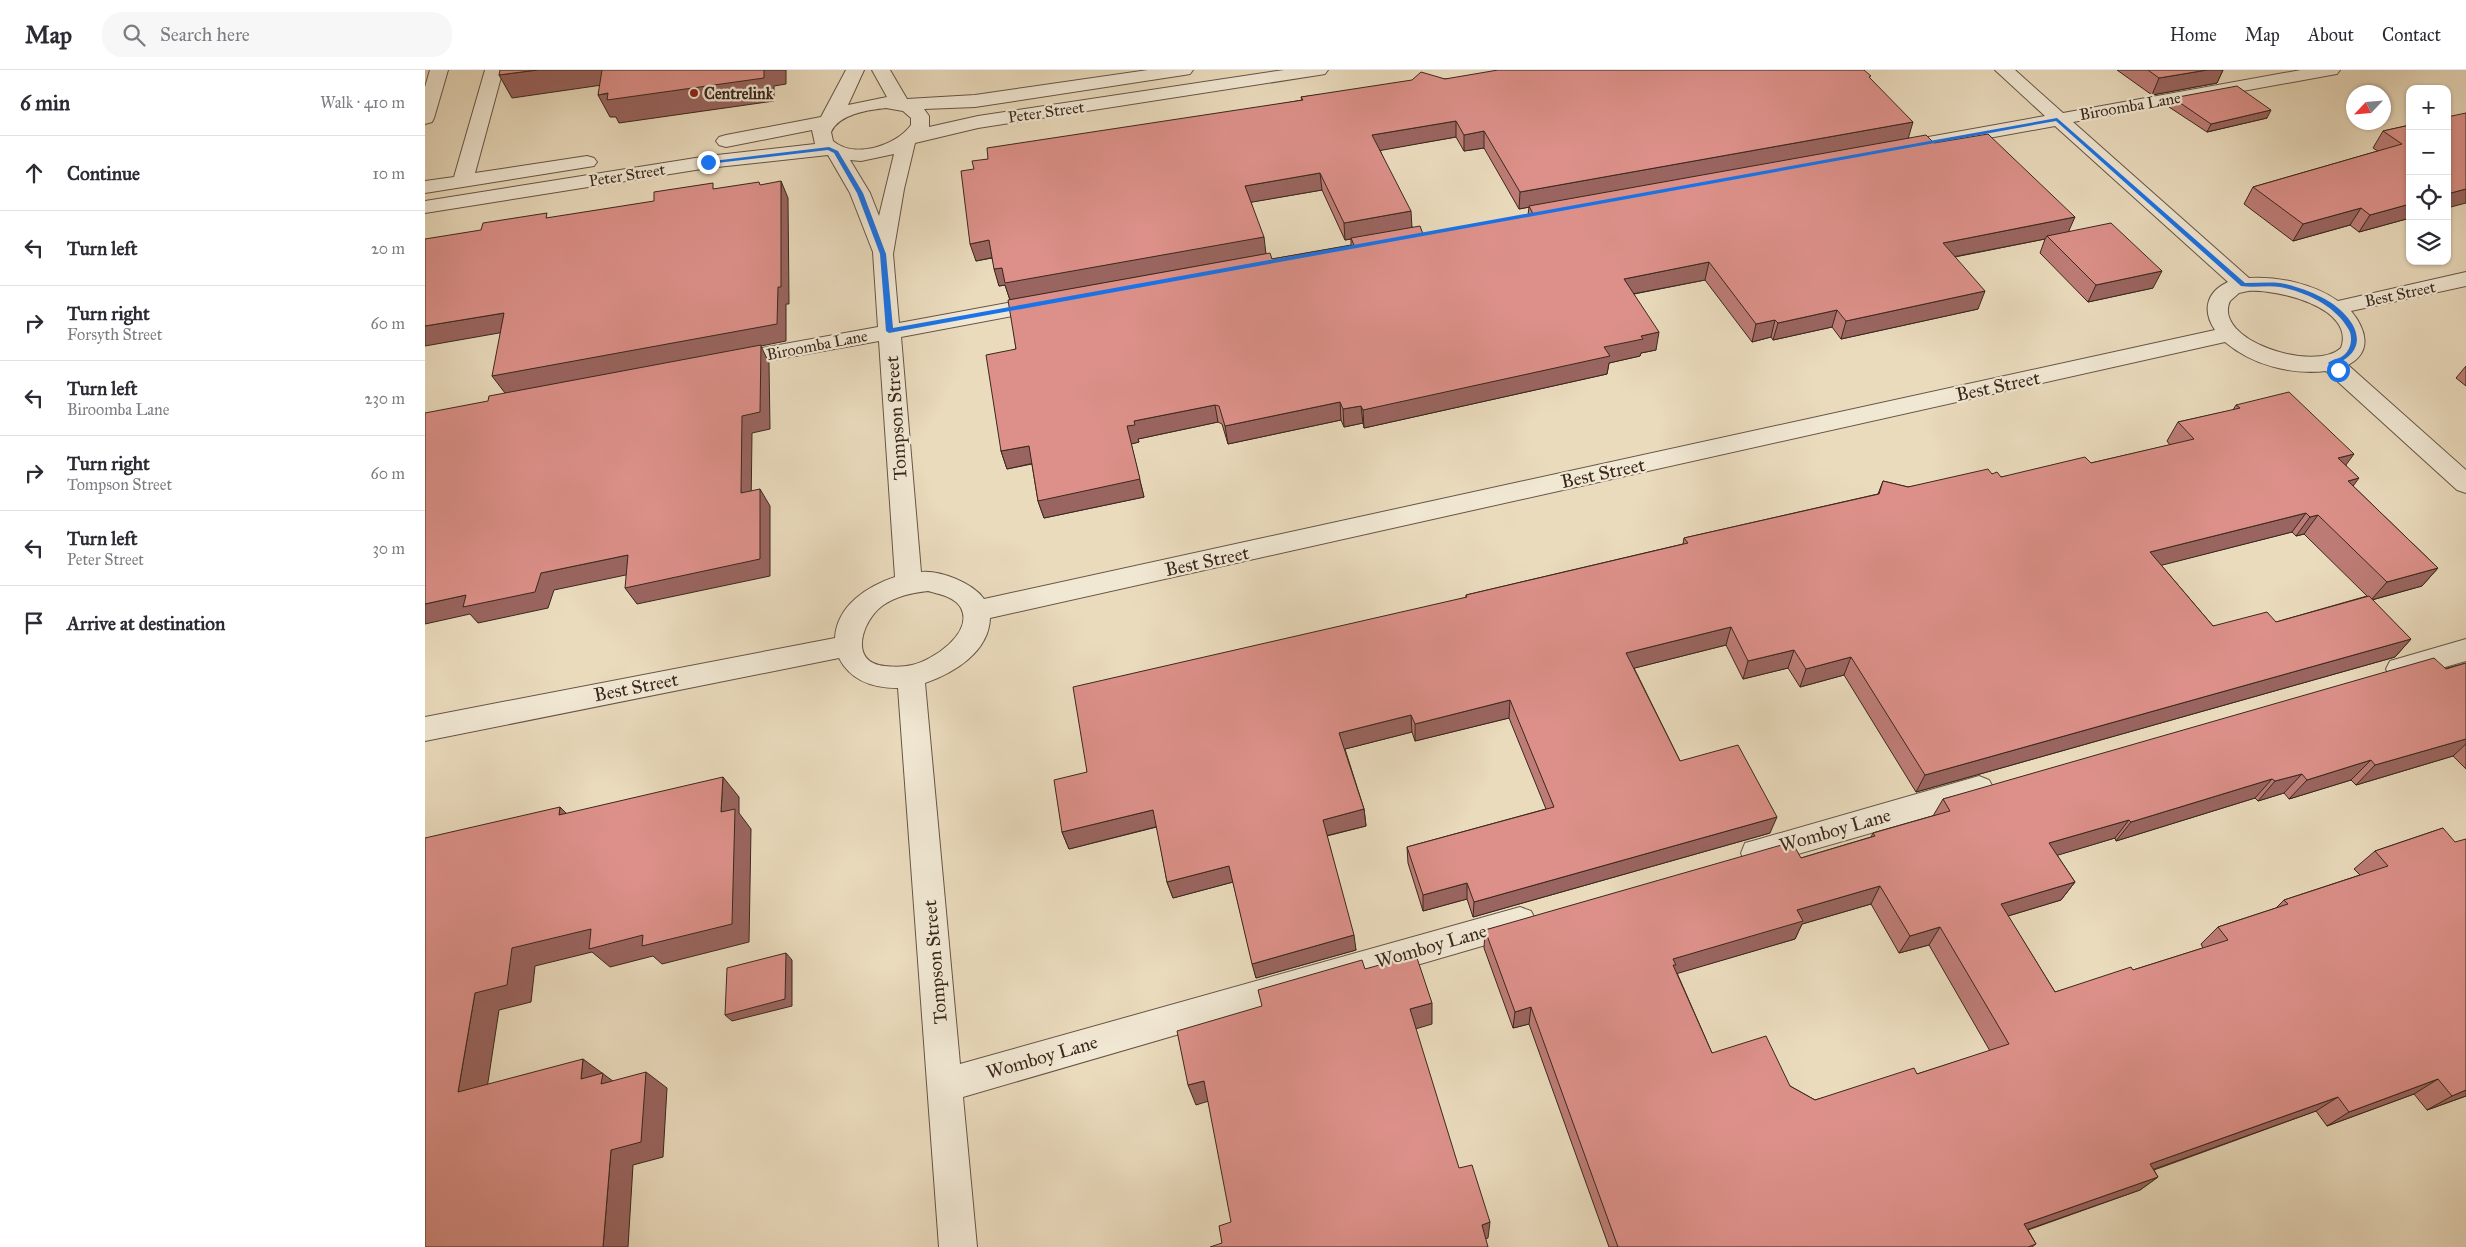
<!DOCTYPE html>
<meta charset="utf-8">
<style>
:root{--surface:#fff;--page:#f7f7f7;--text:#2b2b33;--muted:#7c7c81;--line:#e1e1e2}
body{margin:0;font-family:"IM FELL Great Primer",serif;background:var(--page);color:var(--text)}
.controls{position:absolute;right:15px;top:15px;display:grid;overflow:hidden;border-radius:10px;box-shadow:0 1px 4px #0004}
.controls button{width:45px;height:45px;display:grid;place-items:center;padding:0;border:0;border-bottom:1px solid var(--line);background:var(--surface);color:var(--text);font:25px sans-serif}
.compass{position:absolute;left:1921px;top:15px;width:45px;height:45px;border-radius:50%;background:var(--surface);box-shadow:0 1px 4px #0004;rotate:244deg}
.stop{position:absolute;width:15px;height:15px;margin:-11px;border:4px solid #1a73e8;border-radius:50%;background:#fff}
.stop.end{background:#1a73e8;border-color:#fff;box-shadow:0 1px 5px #0008}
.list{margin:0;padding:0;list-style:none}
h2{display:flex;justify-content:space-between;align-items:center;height:65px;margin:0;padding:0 20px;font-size:21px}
h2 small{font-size:16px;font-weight:400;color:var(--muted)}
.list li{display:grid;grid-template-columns:32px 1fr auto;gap:15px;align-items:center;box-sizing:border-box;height:75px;padding:0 20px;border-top:1px solid var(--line)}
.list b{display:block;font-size:19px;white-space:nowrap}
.list p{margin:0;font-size:16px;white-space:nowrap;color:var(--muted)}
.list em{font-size:16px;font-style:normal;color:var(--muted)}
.icon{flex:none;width:28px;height:28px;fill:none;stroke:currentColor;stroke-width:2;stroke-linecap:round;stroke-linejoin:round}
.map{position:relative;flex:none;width:2041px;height:1177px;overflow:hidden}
header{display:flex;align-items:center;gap:30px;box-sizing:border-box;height:70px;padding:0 25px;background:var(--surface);border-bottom:1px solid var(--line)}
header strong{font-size:24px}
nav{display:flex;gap:28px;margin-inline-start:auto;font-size:18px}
.search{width:350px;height:45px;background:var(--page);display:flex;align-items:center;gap:12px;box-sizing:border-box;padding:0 18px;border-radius:20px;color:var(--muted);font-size:19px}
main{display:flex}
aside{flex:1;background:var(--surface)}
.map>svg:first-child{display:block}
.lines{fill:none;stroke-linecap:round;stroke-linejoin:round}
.minor-casing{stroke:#665545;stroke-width:2}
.minor{fill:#f1e8d4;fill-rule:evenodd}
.wall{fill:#bd7c76;stroke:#3a281d;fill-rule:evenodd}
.shaded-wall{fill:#9a6560;stroke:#3a281d}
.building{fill:#dc9089;stroke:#3a281d;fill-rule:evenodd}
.route{fill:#1a73e8}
.poi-dot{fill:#8f2418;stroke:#f1e8d4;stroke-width:2}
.labels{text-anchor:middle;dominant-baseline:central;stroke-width:4.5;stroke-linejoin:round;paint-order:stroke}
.far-poi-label{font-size:16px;font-weight:bold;fill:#3a281d;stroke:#f1e8d4;text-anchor:start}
.far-street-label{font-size:16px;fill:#3a281d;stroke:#f1e8d4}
.street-label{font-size:19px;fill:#3a281d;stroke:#f1e8d4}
</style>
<header>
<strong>Map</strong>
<div class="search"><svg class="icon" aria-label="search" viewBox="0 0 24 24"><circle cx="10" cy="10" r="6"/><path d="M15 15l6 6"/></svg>Search here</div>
<nav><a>Home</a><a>Map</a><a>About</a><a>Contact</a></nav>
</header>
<main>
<aside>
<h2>6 min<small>Walk · 410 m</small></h2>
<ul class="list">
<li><svg class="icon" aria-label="ahead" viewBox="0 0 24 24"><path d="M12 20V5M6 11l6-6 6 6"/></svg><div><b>Continue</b></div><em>10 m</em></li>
<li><svg class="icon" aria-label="left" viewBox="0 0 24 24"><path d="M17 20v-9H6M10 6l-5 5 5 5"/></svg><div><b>Turn left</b></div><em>20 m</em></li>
<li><svg class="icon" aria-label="right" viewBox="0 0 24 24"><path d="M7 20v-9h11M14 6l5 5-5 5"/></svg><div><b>Turn right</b><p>Forsyth Street</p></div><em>60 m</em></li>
<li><svg class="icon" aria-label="left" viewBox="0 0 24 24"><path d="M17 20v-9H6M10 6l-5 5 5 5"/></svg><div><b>Turn left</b><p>Biroomba Lane</p></div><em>230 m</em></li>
<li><svg class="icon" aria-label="right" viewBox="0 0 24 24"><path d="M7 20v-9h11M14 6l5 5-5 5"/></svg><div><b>Turn right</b><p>Tompson Street</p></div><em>60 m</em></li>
<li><svg class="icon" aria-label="left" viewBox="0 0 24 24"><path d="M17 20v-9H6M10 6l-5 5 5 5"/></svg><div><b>Turn left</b><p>Peter Street</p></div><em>30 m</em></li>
<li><svg class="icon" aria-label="arrive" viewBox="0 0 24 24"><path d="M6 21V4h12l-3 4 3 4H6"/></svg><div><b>Arrive at destination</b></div></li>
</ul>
</aside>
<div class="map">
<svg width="2041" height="1177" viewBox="0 0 2041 1177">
<rect width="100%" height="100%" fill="#eadbbd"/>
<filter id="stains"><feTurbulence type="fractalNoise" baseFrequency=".004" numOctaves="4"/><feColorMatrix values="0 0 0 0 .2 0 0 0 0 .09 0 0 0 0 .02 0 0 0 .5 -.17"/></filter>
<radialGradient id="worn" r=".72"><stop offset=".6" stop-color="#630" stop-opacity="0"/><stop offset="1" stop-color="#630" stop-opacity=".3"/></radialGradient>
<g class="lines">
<defs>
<path id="minor" d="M5,0H23L9,48L7,52L0,54V17Z
M60,0H78L50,103L162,86L169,88L172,92L169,96L0,123V111L29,107Z
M421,0H439L423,35L462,27L447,0H465L482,29L550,25L723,0H768L765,4L759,5L550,37L499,39L504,46V57L553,46L859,0H903L900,4L894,5L553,58L490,73L479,119L468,184L474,253L620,226L628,228L631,233L628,238L620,240L476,267L496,502C515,500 548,513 559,529L1790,260C1777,241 1781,222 1803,212L1630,56L1470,85L1463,83L1460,79L1463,75L1470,73L1620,46L1570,0H1590L1638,43L1876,0H1915L1912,4L1906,5L1648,52L1824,208C1853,206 1889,214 1913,231L2041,202V216L1926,241C1941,259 1948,282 1923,295L2041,400V423L2032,420L1901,301C1866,305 1827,295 1800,272L565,548C564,582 529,603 500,613L535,994L1095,837L1106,841L1111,851L1106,861L1095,865L538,1027L552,1177H514L473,618C448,618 426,611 414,588L0,671V647L410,568C412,535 443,516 470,507L454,271L304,298L296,296L293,291L296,286L304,284L453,257L448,182L425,123L403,85L283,98L0,143V131L283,86L390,74L387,60L301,77L294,75L291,71L294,67L301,65L396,47ZM461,38L478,41L486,48V55C471,76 429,89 408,71L406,62C414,44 443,40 461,38ZM469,84L454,146L445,123L425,90L436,91ZM1823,221C1851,219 1931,237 1916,278C1889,303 1787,270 1805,231L1814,223ZM503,521C514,524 530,527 536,538C549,563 507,591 487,595C479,597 468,597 460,596C423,593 437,551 457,536C471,526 486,523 503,521Z
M2041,569V591L1975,610L1965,607L1961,599L1965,591Z
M1554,706L1564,710L1569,719L1564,728L1554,732L1331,796L1320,793L1316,783L1320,773L1331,770Z"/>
</defs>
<use href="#minor" class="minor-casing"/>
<use href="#minor" class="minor"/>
</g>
<path class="wall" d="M1692,0H1798L1792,13L1727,25Z
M1445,8L1483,68L1509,73L1644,161L1728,218L1663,232L1615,183L1620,169L1530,187L1553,239L1416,269L1407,257L1348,270L1346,267L1327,272L1280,210L1209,224L1231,280L1216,283L1215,286L1184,293L1182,304L939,358L938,353L919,357L916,350L803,374L797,354L793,352L713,369L714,372L706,374L719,427L619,448L613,431L607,394L582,399L576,381L591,279L585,230L580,215L574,216L567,188L551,191L549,99L563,89L877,30L876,27L1020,9ZM1031,67L1039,81L1059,78L1094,139L1104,137L1103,145L998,164L987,157L955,80ZM897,120L920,170L926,169V175L847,189L841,184L826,132Z
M1748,28L1842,48L1782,62L1744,37Z
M1985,55V148L1934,162L1925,155L1868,171L1819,134L1828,117L1953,81L1948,78L1958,61Z
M2041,296V316L2031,308Z
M1811,335L1921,395L1928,416L2013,498L1997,516L1947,530L1986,569L1970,587L1491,722L1419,605L1375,617L1363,598L1318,609L1301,575L1209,598L1255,691L1345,763L1048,847L1042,829L998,841L983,793L982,777L1121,739L1084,648L990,671L987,662L920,679L939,739L941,756L902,766L931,880L831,908L808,812L748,828L742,812L732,757L644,779L637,762L662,702L1041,527V525L1258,474L1259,468L1453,424L1458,411L1483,417L1567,404L1576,407L1666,393L1745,375L1742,371L1753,352L1808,340ZM1867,462L1871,466L1879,464L1942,526L1851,552L1788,556L1736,495Z
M2041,593V699L2028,686L1931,715L1926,710L1864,729L1859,723L1833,731L1830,728L1691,771L1690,768L1632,785L1650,812L1636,830L1583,846L1630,922L1708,900L1778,878L1776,874L1793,857L1851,838L1859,830L1935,805L1929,799L1950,781L2018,758L2041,1026L2002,1040L1989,1024L1902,1056L1891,1041L1729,1100L1733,1107L1715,1120L1603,1160L1611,1174L1607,1177H1184L1104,954L1088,958L1059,878L1060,860L1376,788L1446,767L1448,763L1508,746L1518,729ZM1446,834L1474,883L1504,875L1565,981L1492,1004L1390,1030L1365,1016L1287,983L1252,903L1370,869L1377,854Z"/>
<path class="shaded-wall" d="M112,0H184L191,13L87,28L74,5Z
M339,0H361V14L349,16V31L194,53L191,47H185L173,25Z
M1782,0H1798L1792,13L1727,25L1734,8Z
M1846,40L1842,48L1782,62L1786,54Z
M1031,51V67L947,82V65Z
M1488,52L1483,69L1094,139L1095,122Z
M1059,61V78L1039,81V65Z
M895,103L897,120L822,133L820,116Z
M356,111L363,128L364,234H361V271L336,276L344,293L345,359L327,363L326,440L80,323L67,306L353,217Z
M2041,119V133L2022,138V124Z
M1985,134V148L1934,162L1945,145Z
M1936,138L1925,155L1868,171L1878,154Z
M986,141L987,158L920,170L919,153Z
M1650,147L1642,165L1622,166L1620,169L1512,190L1518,173Z
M839,167L841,184L585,230L580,215L574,216L569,199Z
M564,170L570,187L551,191L545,174Z
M1284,192L1280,210L1197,226L1199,209Z
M1737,201L1728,218L1663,232L1671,215Z
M1560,221L1553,239L1416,269L1421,251Z
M1412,240L1407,257L1348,270L1353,253Z
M79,243L91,260L0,276V256Z
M1350,250L1346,267L1327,272L1331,254Z
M1234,262L1231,280L1216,283L1215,286L1184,293L1182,304L939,358L938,340L1216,266Z
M915,332L916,350L803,374L800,356Z
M790,335L793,352L713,369L714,372L706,374L719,427L619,448L613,431L702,356L709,351Z
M936,336L938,353L919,357L918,339Z
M604,376L609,393L582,399L576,381Z
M1929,384L1915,403L1913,388Z
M1934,408L1920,427L1923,411Z
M335,419L345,436V506L212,534L200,518Z
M1881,443L1867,462L1714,501L1725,482Z
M1893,445L1879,464L1871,466L1885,447Z
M203,485L215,502L129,520L123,538L53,553L45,544L0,554V534L41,525L116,503Z
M2013,498L1997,516L1946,530L1962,512Z
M1306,557L1301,575L1198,601L1201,583Z
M1986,569L1970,587L1491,722L1500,705Z
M1369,580L1363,598L1318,609L1323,591Z
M1426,587L1419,605L1375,617L1381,599Z
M1085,630L1084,648L990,671V654Z
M986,645L987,662L916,680L914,663Z
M2041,669V674L2028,686L1931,715L1950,695Z
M1946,690L1926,710L1864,729L1882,710Z
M1877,704L1859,723L1833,731L1850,711Z
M298,707L314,727V743L326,759L324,872L237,894L228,886L185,897L167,882L110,896L106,932L74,940L59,1038L33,1022L50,923L87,878L296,742Z
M1847,709L1830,728L1691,771L1706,752Z
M135,737L155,757L134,745Z
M939,739L941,756L900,766L898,750Z
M728,740L734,756L644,779L637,762Z
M1352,747L1345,763L1048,847L1049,832Z
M1704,750L1690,768L1610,792L1624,773Z
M804,796L808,812L748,828L742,812Z
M1650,812L1636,830L1563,852L1576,834Z
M1042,813V829L998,841V825Z
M1455,816L1446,834L1377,854L1370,869L1247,905L1248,889L1372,840Z
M1515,857L1504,875L1474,883L1485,866Z
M929,865L931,880L831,908L827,894Z
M361,883L367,890V936L307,951L300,945Z
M1007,933V954L987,960L985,939Z
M1106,937L1104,954L1088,958L1090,942Z
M158,989L200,1020L156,1009Z
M221,1002L242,1018L238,1087L208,1095L203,1177H178L186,1080Z
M2013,1009L1989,1024L1902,1056L1924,1042Z
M779,1011L787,1030L771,1035L763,1015Z
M2041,1020V1026L2002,1040L2027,1026Z
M1913,1027L1891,1041L1707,1107L1725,1094Z
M1733,1107L1715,1120L1584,1166L1599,1154Z
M1065,1152L1063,1168L1055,1171L1057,1155Z"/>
<path class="building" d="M75,0H112L74,5Z
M177,0H339V8L182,30L183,23L173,25Z
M1073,0H1439L1446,6L1444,7L1488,52L1095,122L1059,61L1039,65L1031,51L947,65L986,141L919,153L895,103L820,116L839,167L580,213L577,198L569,199L564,170L545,174L536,101L549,99L547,91L563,89L562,78L878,30L876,27L987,10L996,2L1020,9Z
M1723,0H1782L1734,8Z
M1812,16L1846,40L1786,54L1748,28Z
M2041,43V119L2022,124V47Z
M1985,55V134L1945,145L1936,138L1878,154L1828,117L1977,74L1958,61Z
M1563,64L1650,147L1518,173L1560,221L1421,251L1412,240L1353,253L1350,250L1331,254L1284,192L1199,209L1234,262L1216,266L1218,269L1179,277L1185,286L938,340L936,336L918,339L915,332L800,356L794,336L790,335L709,351L710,355L702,356L715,409L613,431L604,376L576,381L561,285L591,279L583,230L845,183L847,189L929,175L926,168L995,156L998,164L1108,144L1104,136L1501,65L1509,73Z
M356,111V217H353L352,254L67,306L79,243L0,256V169L56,160L58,153L122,143L121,148L229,131V122L288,113V119L334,112L335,115Z
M1686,153L1737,201L1671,215L1622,166Z
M336,275L335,342L317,346L316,423L335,419V489L200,518L203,485L116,503L110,522L38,537L41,525L0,534V343L63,331L64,326Z
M1864,322L1929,384L1913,388L1934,408L1923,411L2013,498L1962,512L1893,445L1885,447L1881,443L1725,482L1788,556L1842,542L1851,552L1944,526L1986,569L1500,705L1426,587L1381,599L1369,580L1323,591L1306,557L1201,583L1255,691L1313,675L1352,747L1049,832L1042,813L998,825L982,777L1129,737L1085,630L990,654L986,645L914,663L939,739L898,750L929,865L827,894L804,796L742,812L728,740L637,762L629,710L662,702L648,617L1042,527L1041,525L1263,473L1259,468L1454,424L1458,411L1483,417L1563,399L1567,404L1572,402L1576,407L1660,387L1666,393L1769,369L1753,352L1815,338L1811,335Z
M2009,588L2021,599L2041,593V669L1950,695L1946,690L1882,710L1877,704L1850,711L1847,709L1706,752L1704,750L1624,773L1650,812L1576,834L1630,922L1706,897L1708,900L1803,870L1793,857L1863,834L1859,830L1963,796L1950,781L2018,758L2030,772L2041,769V1020L2027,1026L2013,1009L1924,1042L1913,1027L1725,1094L1733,1107L1599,1154L1611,1174L1603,1177H1193L1106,937L1090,942L1060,860L1367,772L1376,788L1450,766L1448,763L1525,741L1518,729ZM1455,816L1485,866L1515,857L1584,974L1492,1004L1489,998L1390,1030L1365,1016L1341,966L1287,983L1248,895H1251L1248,889L1378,851L1372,840Z
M298,707L296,742L310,739L307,854L217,876L218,865L164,879L166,859L87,878L82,915L50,923L33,1022L158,989L156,1009L178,1003L176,1014L221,1002L216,1072L186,1080L178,1177H0V768L135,737L134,745Z
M361,883L360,929L300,945L302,898Z
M991,885L1007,933L985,939L1034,1098L1047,1095L1065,1152L1057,1155L1063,1177H785L797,1173L794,1156L806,1152L779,1011L763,1015L752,961L837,936L833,920L937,890L940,899Z"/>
<path class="route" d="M1632,48L1820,213C1832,213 1844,212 1855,213C1868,215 1885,221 1896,227C1925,241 1952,276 1911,294L1916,298V301H1911L1903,293C1907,289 1915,289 1919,285C1926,279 1928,268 1924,260C1911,236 1881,222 1855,217C1842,215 1829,218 1816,216L1631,51L464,263L461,261L455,184L432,123L409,83L403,80L283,94L280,92L404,77L413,81L438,123L461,184L468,258Z"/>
<circle class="poi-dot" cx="269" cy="23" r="5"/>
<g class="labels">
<g class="far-poi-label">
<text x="279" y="23">Centrelink</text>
</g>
<g class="far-street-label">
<text transform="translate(1705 36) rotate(-10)">Biroomba Lane</text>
<text transform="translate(621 42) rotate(-8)">Peter Street</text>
<text transform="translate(202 105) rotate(-9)">Peter Street</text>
<text transform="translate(1975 224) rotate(-12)">Best Street</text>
<text transform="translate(392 275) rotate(-11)">Biroomba Lane</text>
</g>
<g class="street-label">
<text transform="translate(1573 316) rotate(-12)">Best Street</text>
<text transform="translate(471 348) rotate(-94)">Tompson Street</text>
<text transform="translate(1178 403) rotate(-12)">Best Street</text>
<text transform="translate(782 491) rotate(-12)">Best Street</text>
<text transform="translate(211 617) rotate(-11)">Best Street</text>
<text transform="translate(1410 760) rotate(-16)">Womboy Lane</text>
<text transform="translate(1006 876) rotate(-16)">Womboy Lane</text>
<text transform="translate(510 892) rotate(-95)">Tompson Street</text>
<text transform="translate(617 987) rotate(-16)">Womboy Lane</text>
</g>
</g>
<rect width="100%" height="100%" filter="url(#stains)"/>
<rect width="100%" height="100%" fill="url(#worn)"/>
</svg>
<div class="controls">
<button>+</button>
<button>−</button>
<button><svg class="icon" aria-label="locate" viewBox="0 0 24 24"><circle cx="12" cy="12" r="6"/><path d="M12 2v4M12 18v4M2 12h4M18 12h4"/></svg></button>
<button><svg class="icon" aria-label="layers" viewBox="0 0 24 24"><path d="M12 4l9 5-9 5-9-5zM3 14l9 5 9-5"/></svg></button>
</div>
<svg class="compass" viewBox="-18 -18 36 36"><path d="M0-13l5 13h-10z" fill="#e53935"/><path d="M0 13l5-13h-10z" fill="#7c7c81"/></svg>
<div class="stop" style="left:1913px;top:300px"></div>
<div class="stop end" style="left:283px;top:92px"></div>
</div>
</main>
